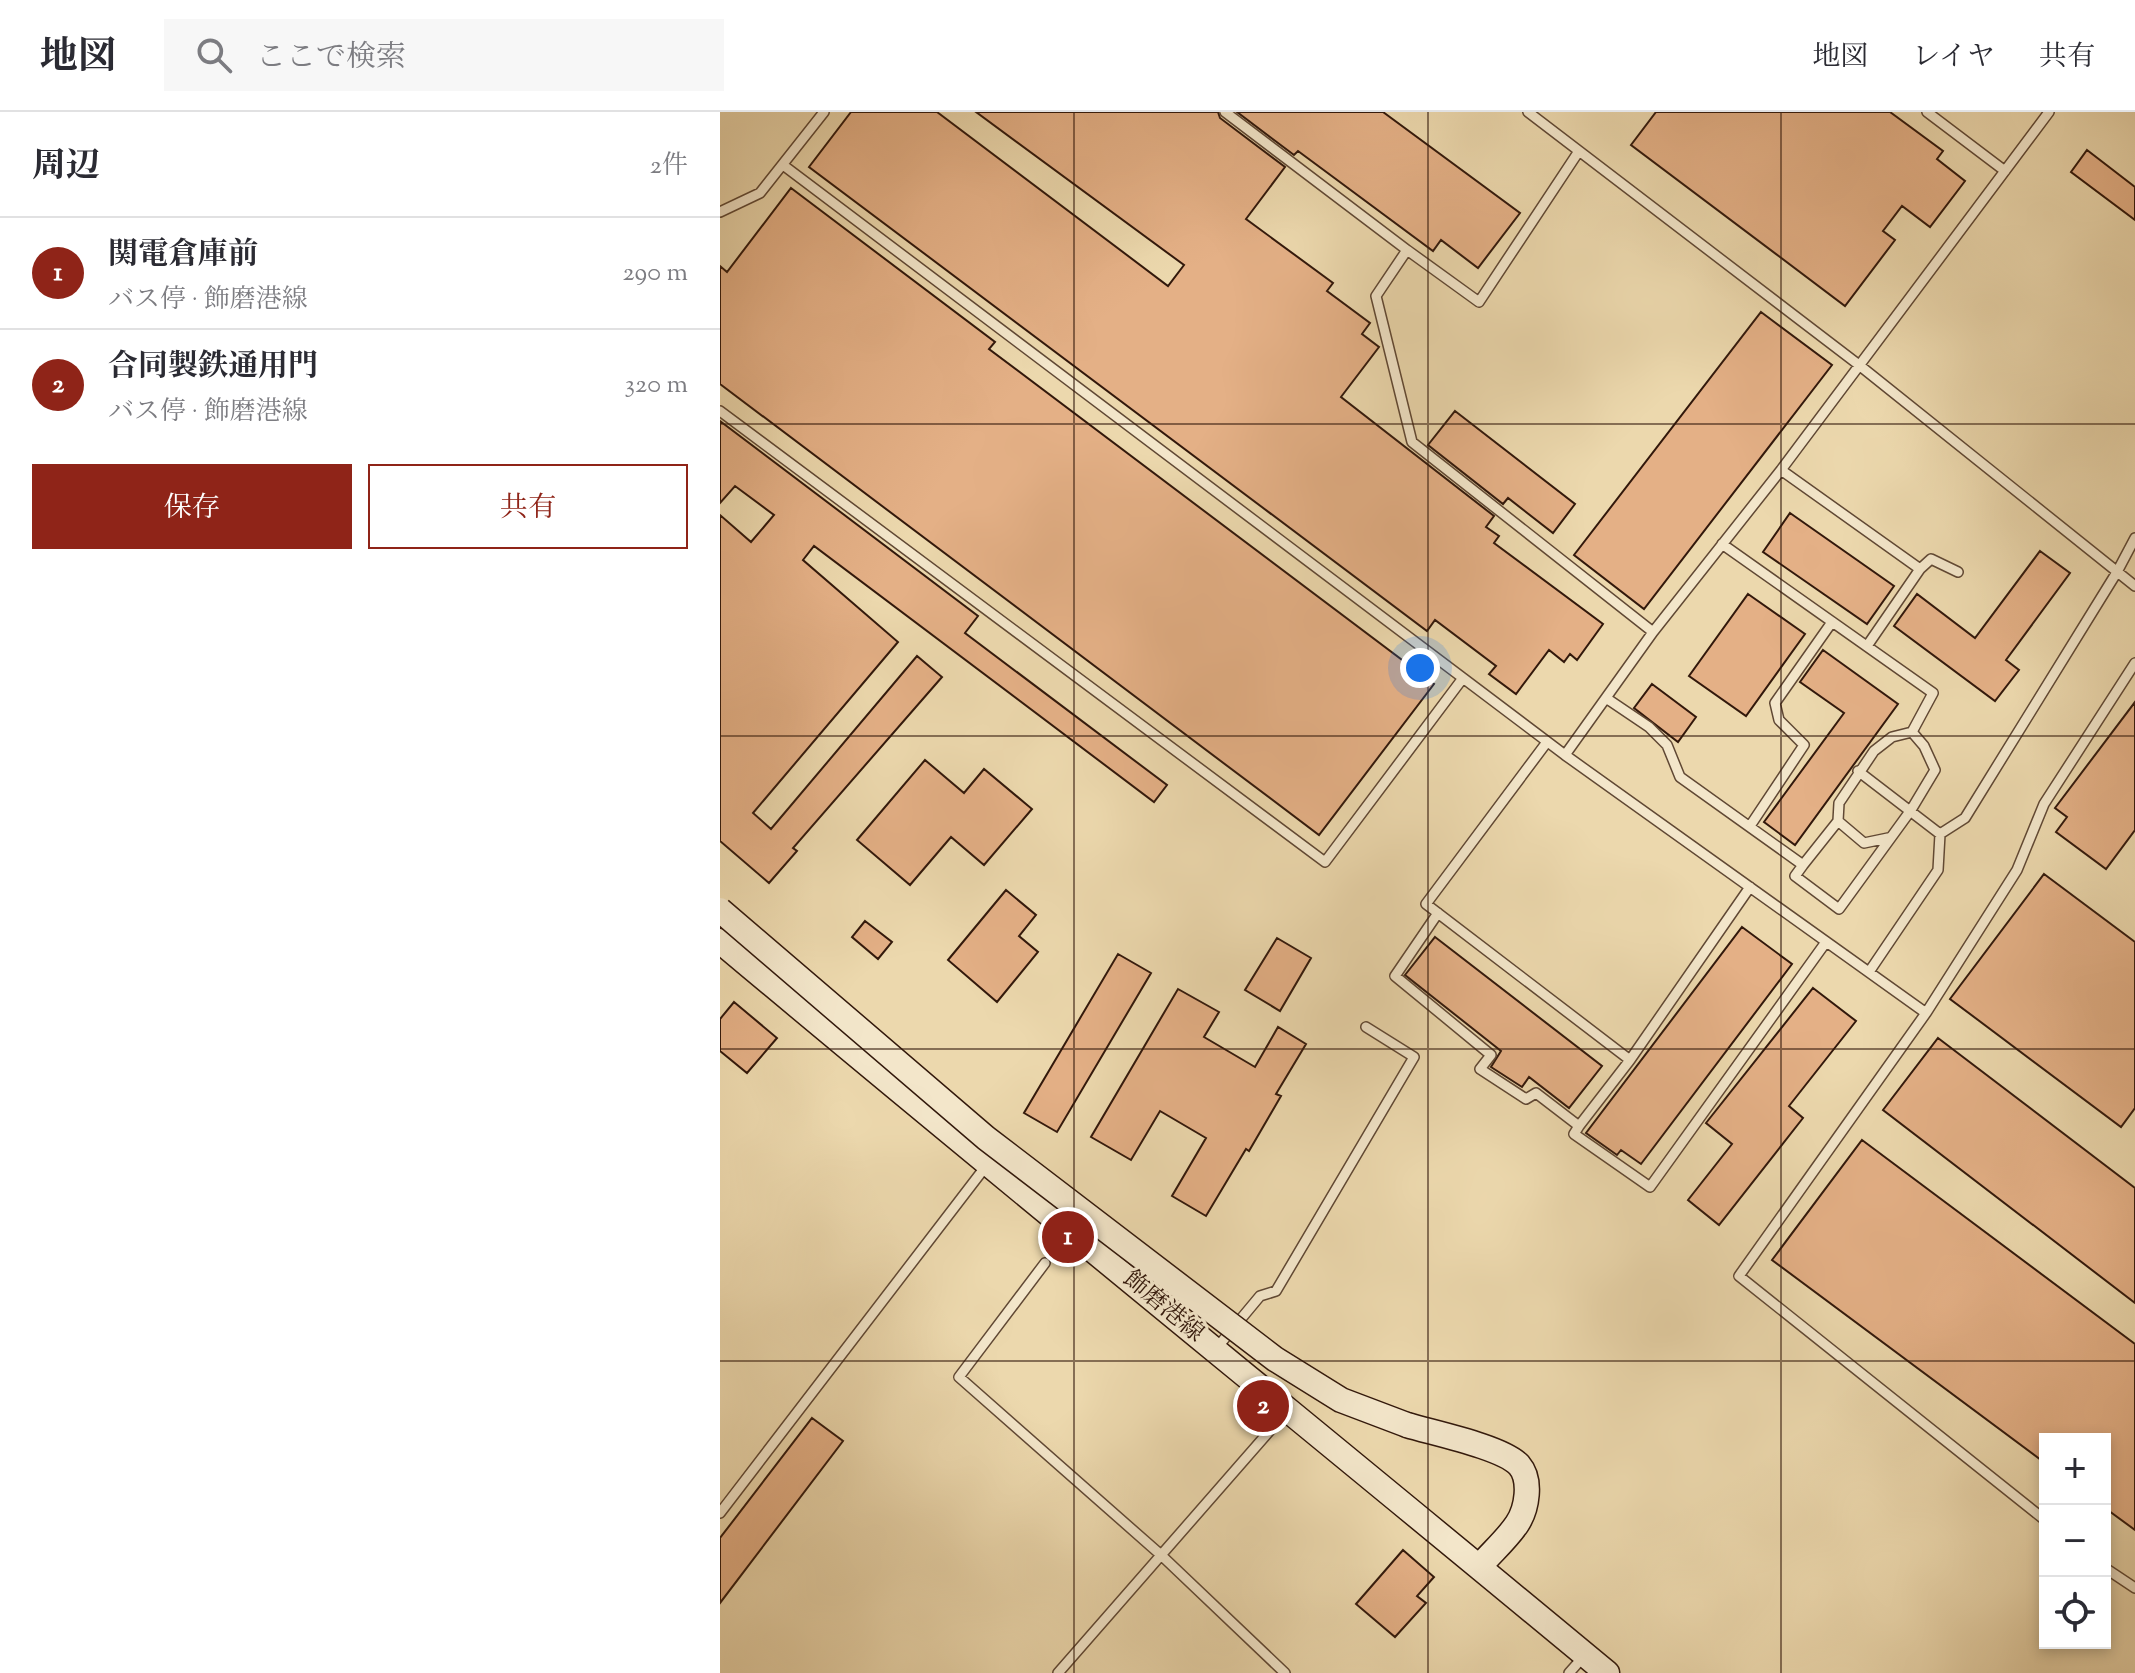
<!DOCTYPE html>
<html lang="ja">
<meta charset="utf-8">
<style>
:root{--surface:#fff;--page:#f7f7f7;--text:#2b2b33;--muted:#7c7c81;--line:#e1e1e2;--accent:#8f2418}
body{margin:0;font-family:"Sorts Mill Goudy","Noto Serif JP",serif;background:var(--page);color:var(--text)}
.controls{position:absolute;right:24px;bottom:24px;display:grid;overflow:hidden;border-radius:0px;box-shadow:0 4px 12px #0003}
.controls button{width:72px;height:72px;display:grid;place-items:center;padding:0;border:0;border-bottom:2px solid var(--line);background:var(--surface);color:var(--text);font:40px sans-serif}
.you{position:absolute;left:700px;top:556px;width:28px;height:28px;margin:-20px;border:6px solid #fff;border-radius:50%;background:#1a73e8;box-shadow:0 0 0 12px #1a73e833}
.badge{display:grid;place-items:center;width:52px;height:52px;border-radius:50%;background:var(--accent);color:#fff;font-size:26px;font-weight:700}
.pin{position:absolute;translate:-50% -50%;border:4px solid #fff;box-shadow:0 2px 8px #0006}
.list{margin:0;padding:0;list-style:none}
h2{display:flex;justify-content:space-between;align-items:center;height:104px;margin:0;padding:0 32px;font-size:34px}
h2 small{font-size:26px;font-weight:400;color:var(--muted)}
.list li{display:grid;grid-template-columns:52px 1fr auto;gap:24px;align-items:center;box-sizing:border-box;height:112px;padding:0 32px;border-top:2px solid var(--line)}
.list b{display:block;font-size:30px;white-space:nowrap}
.list p{margin:0;font-size:26px;white-space:nowrap;color:var(--muted)}
.list em{font-size:26px;font-style:normal;color:var(--muted)}
.actions{display:flex;gap:16px;padding:24px 32px}
.actions a{flex:1;padding:18px 0;border:2px solid var(--accent);border-radius:0px;text-align:center;font-size:28px;color:var(--accent)}
.actions .main{background:var(--accent);color:#fff}
.icon{flex:none;width:44px;height:44px;fill:none;stroke:currentColor;stroke-width:2;stroke-linecap:round;stroke-linejoin:round}
.map{position:relative;flex:none;width:1415px;height:1561px;overflow:hidden}
header{display:flex;align-items:center;gap:48px;box-sizing:border-box;height:112px;padding:0 40px;background:var(--surface);border-bottom:2px solid var(--line)}
header strong{font-size:38px}
nav{display:flex;gap:44px;margin-inline-start:auto;font-size:28px}
.search{width:560px;height:72px;background:var(--page);display:flex;align-items:center;gap:20px;box-sizing:border-box;padding:0 28px;border-radius:0px;color:var(--muted);font-size:30px}
main{display:flex}
aside{flex:1;background:var(--surface)}
.map>svg:first-child{display:block}
.building{fill:#e4b086;stroke:#32180b;stroke-width:2}
.lines{fill:none;stroke-linecap:round;stroke-linejoin:round}
.lane-casing{stroke:#604834;stroke-width:12}
.secondary-casing{stroke:#32180b;stroke-width:27}
.lane{stroke:#f3e6ca;stroke-width:9}
.secondary{stroke:#f3e6ca;stroke-width:24}
.secondary-bridge-casing{stroke:#32180b;stroke-width:27;stroke-linecap:butt}
.secondary-bridge{stroke:#f3e6ca;stroke-width:24}
.grid{fill:none;stroke:#32180b;stroke-width:2;stroke-opacity:0.55}
.labels{text-anchor:middle;dominant-baseline:central;stroke-width:6;stroke-linejoin:round;paint-order:stroke}
.street-label{font-size:24px;fill:#32180b;stroke:#f3e6ca}
</style>
<header>
<strong>地図</strong>
<div class="search"><svg class="icon" aria-label="search" viewBox="0 0 24 24"><circle cx="10" cy="10" r="6"/><path d="M15 15l6 6"/></svg>ここで検索</div>
<nav><a>地図</a><a>レイヤ</a><a>共有</a></nav>
</header>
<main>
<aside>
<h2>周辺<small>2件</small></h2>
<ul class="list">
<li><span class="badge">1</span><div><b>関電倉庫前</b><p>バス停 · 飾磨港線</p></div><em>290 m</em></li>
<li><span class="badge">2</span><div><b>合同製鉄通用門</b><p>バス停 · 飾磨港線</p></div><em>320 m</em></li>
</ul>
<div class="actions"><a class="main">保存</a><a>共有</a></div>
</aside>
<div class="map">
<svg width="1415" height="1561" viewBox="0 0 1415 1561">
<rect width="100%" height="100%" fill="#ecd8ad"/>
<filter id="stains"><feTurbulence type="fractalNoise" baseFrequency=".0025" numOctaves="4"/><feColorMatrix values="0 0 0 0 .2 0 0 0 0 .09 0 0 0 0 .02 0 0 0 .5 -.17"/></filter>
<radialGradient id="worn" r=".72"><stop offset=".6" stop-color="#630" stop-opacity="0"/><stop offset="1" stop-color="#630" stop-opacity=".3"/></radialGradient>
<path class="building" d="M131,0H217L448,174L464,153L256,0H498L500,6L565,55L526,107L613,171L607,179L650,211L642,222L659,235L621,285L774,404L766,415L779,424L774,431L883,512L857,548L850,542L844,550L829,538L796,582L769,562L776,554L715,508L707,519L89,55Z
M517,0H663L800,101L758,156L721,128L713,139L578,39L574,43Z
M936,0H1170L1223,39L1217,47L1245,69L1210,115L1182,94L1163,119L1175,128L1125,194L911,33Z
M1367,38L1415,75V108L1351,60Z
M71,76L275,230L269,237L714,572L599,723L0,272V154L7,160Z
M1041,200L1112,253L924,497L854,443Z
M735,299L855,392L833,421L788,386L783,392L708,333Z
M0,309L258,504L245,521L447,673L434,690L94,434L83,448L178,530L33,701L51,717L197,544L222,565L73,736L77,739L49,771L0,729V403L31,430L54,403L15,374L0,391Z
M1070,401L1174,474L1147,512L1043,440Z
M1320,439L1350,461L1286,548L1299,558L1275,589L1174,514L1197,482L1255,526Z
M1028,482L1085,522L1026,604L969,564Z
M1103,538L1178,592L1075,733L1044,710L1124,601L1080,570Z
M932,572L976,605L958,630L914,596Z
M1415,590V718L1386,757L1336,720L1347,705L1335,696Z
M205,648L244,681L264,657L312,697L264,753L231,725L190,773L137,728Z
M1324,762L1415,830V996L1401,1015L1230,887Z
M286,778L316,803L299,824L318,840L277,890L228,848Z
M145,809L172,830L158,847L132,825Z
M1022,815L1072,852L921,1052L901,1038L897,1043L866,1021Z
M715,825L882,954L849,996L809,965L802,975L771,955L781,939L685,863Z
M557,826L591,846L560,899L525,878Z
M398,842L431,861L337,1020L304,1001Z
M1093,876L1136,909L1069,994L1083,1006L999,1113L968,1088L1012,1032L986,1011Z
M458,877L499,900L484,925L535,955L558,915L586,932L556,982L561,984L529,1039L526,1037L486,1104L452,1084L486,1026L440,999L411,1048L371,1025Z
M14,890L57,926L27,961L0,939V907Z
M1218,926L1415,1076V1191L1163,998Z
M1142,1028L1415,1232V1418L1385,1396V1327H1325V1351L1052,1148Z
M92,1306L123,1329L0,1491V1426Z
M683,1438L714,1465L697,1484L706,1491L675,1525L636,1492Z"/>
<g class="lines">
<defs>
<path id="lane" d="M505,0L687,138L656,184L692,330L933,520
M808,0L1139,253L1415,474
M1207,0L1285,59
M63,53L845,643L1206,901
M0,100L40,81L104,0
M687,138L759,190L859,39
M0,299L605,750L743,566
M1061,358L1200,457L1211,447L1238,460
M1147,534L1200,457
M886,586L929,615L947,633L960,665L1083,753L1075,764L1119,797L1191,698L1215,658L1204,634L1192,620L1213,581L1002,432
M827,630L706,792L910,948L1030,775
M845,643L933,520L1061,358L1329,0
M1138,659L1220,722L1245,706L1397,460L1415,426
M1118,709L1144,731L1168,726
M1030,714L1084,633L1059,608L1055,591L1112,510
M1083,753L1118,709L1119,691L1154,639L1172,625L1192,620
M718,801L675,864L771,943L760,957L806,987L816,981L859,1014L910,948
M1149,860L1218,758L1220,722
M859,1014L854,1022L930,1075L1106,830
M325,1151L239,1265L441,1443L565,1561
M495,1238L540,1184L556,1179L694,945L646,915
M0,1401L266,1054
M1325,1408L1019,1164L1206,901L1297,758L1324,692L1415,551
M1385,1456L1415,1476
M338,1561L567,1299
M849,1561L865,1543"/>
<path id="secondary" d="M0,829C294,1076 592,1316 887,1561
M687,1313C713,1321 782,1335 799,1353C812,1368 807,1397 797,1412C787,1427 772,1440 760,1454"/>
</defs>
<use href="#lane" class="lane-casing"/>
<use href="#secondary" class="secondary-casing"/>
<use href="#lane" class="lane"/>
<use href="#secondary" class="secondary"/>
<defs>
<path id="secondary-bridge" d="M0,798L266,1026L555,1247L621,1288L687,1313"/>
</defs>
<use href="#secondary-bridge" class="secondary-bridge-casing"/>
<use href="#secondary-bridge" class="secondary-bridge"/>
</g>
<path class="grid" d="M354,0V1561M708,0V1561M1061,0V1561M0,312H1415M0,624H1415M0,937H1415M0,1249H1415"/>
<g class="labels">
<g class="street-label">
<text transform="translate(443 1195) rotate(40)">飾磨港線</text>
</g>
</g>
<rect width="100%" height="100%" filter="url(#stains)"/>
<rect width="100%" height="100%" fill="url(#worn)"/>
</svg>
<div class="controls">
<button>+</button>
<button>−</button>
<button><svg class="icon" aria-label="locate" viewBox="0 0 24 24"><circle cx="12" cy="12" r="6"/><path d="M12 2v4M12 18v4M2 12h4M18 12h4"/></svg></button>
</div>
<div class="you"></div>
<div class="pin badge" style="left:348px;top:1125px">1</div>
<div class="pin badge" style="left:543px;top:1294px">2</div>
</div>
</main>
